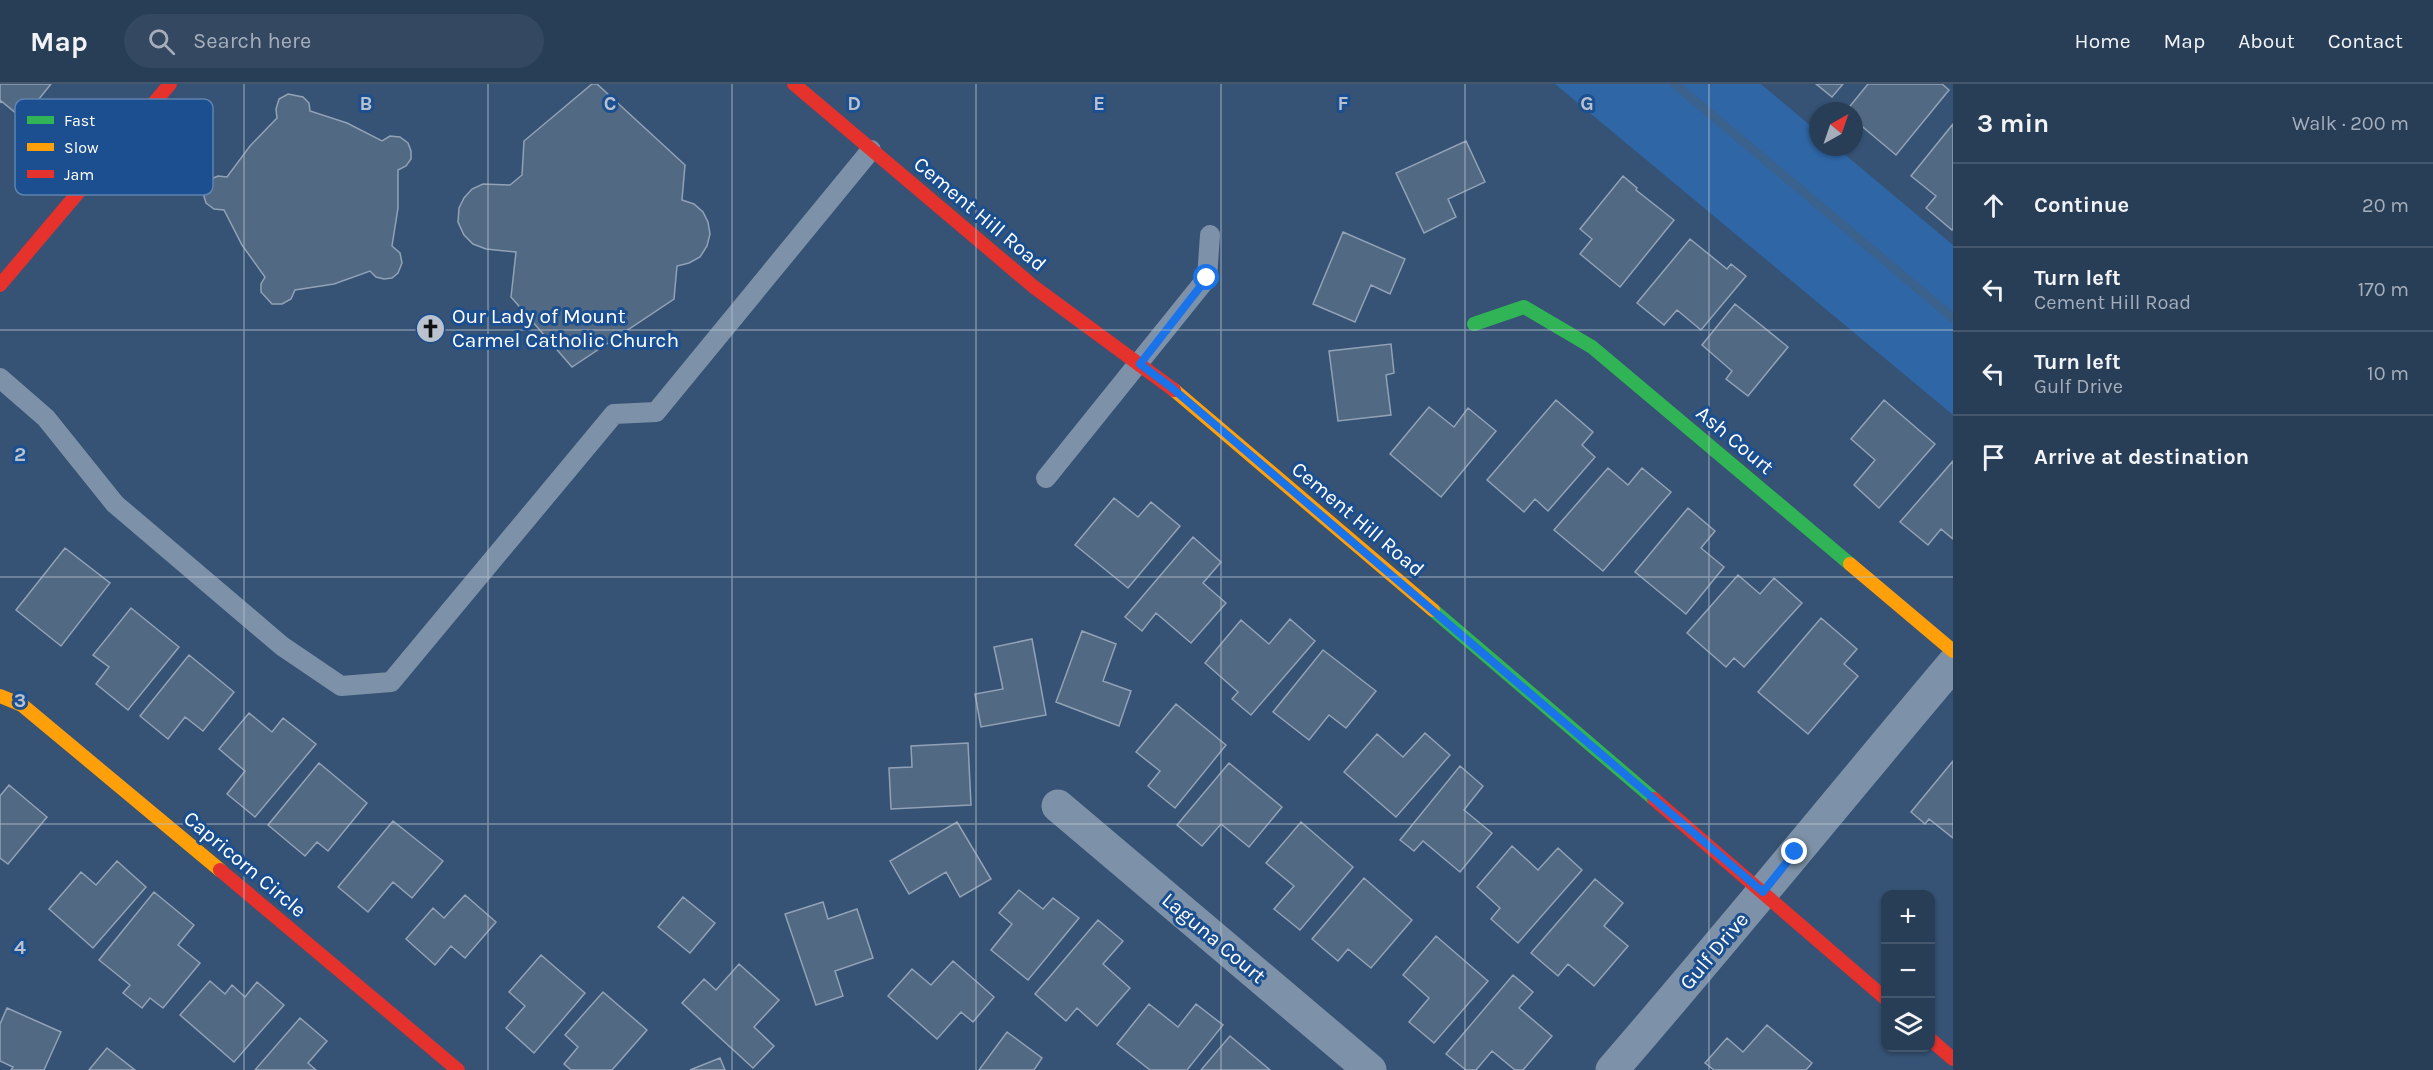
<!DOCTYPE html>
<meta charset="utf-8">
<style>
:root{--surface:#283e57;--page:#344961;--text:#f1f3f6;--muted:#a5aeba;--line:#44576d}
body{margin:0;font-family:Karla,sans-serif;background:var(--page);color:var(--text)}
.controls{position:absolute;right:18px;bottom:18px;display:grid;overflow:hidden;border-radius:12px;box-shadow:0 2px 4px #0004}
.controls button{width:54px;height:54px;display:grid;place-items:center;padding:0;border:0;border-bottom:2px solid var(--line);background:var(--surface);color:var(--text);font:30px sans-serif}
.compass{position:absolute;left:1809px;top:18px;width:54px;height:54px;border-radius:50%;background:var(--surface);box-shadow:0 2px 4px #0004;rotate:40deg}
.stop{position:absolute;width:18px;height:18px;margin:-14px;border:4px solid #1a73e8;border-radius:50%;background:#fff}
.stop.end{background:#1a73e8;border-color:#fff;box-shadow:0 2px 6px #0008}
.list{margin:0;padding:0;list-style:none}
h2{display:flex;justify-content:space-between;align-items:center;height:78px;margin:0;padding:0 24px;font-size:26px}
h2 small{font-size:20px;font-weight:400;color:var(--muted)}
.list li{display:grid;grid-template-columns:39px 1fr auto;gap:18px;align-items:center;box-sizing:border-box;height:84px;padding:0 24px;border-top:2px solid var(--line)}
.list b{display:block;font-size:22px;white-space:nowrap}
.list p{margin:0;font-size:20px;white-space:nowrap;color:var(--muted)}
.list em{font-size:20px;font-style:normal;color:var(--muted)}
.icon{flex:none;width:33px;height:33px;fill:none;stroke:currentColor;stroke-width:2;stroke-linecap:round;stroke-linejoin:round}
.map{position:relative;flex:none;width:1953px;height:986px;overflow:hidden}
header{display:flex;align-items:center;gap:36px;box-sizing:border-box;height:84px;padding:0 30px;background:var(--surface);border-bottom:2px solid var(--line)}
header strong{font-size:28px}
nav{display:flex;gap:33px;margin-inline-start:auto;font-size:21px}
.search{width:420px;height:54px;background:var(--page);display:flex;align-items:center;gap:15px;box-sizing:border-box;padding:0 21px;border-radius:33px;color:var(--muted);font-size:22px}
main{display:flex}
aside{flex:1;background:var(--surface)}
.map>svg:first-child{display:block}
.green{fill:#2f66a5}
.lines{fill:none;stroke-linecap:round;stroke-linejoin:round}
.stream{stroke:#3b618d;stroke-width:9}
.building{fill:#526984;stroke:#92a2b6;stroke-width:1.5}
.lane{stroke:#7d92a8;stroke-width:20}
.street{stroke:#7d92a8;stroke-width:33}
.fast{stroke:#30b455;stroke-width:14}
.slow{stroke:#ff9f0a;stroke-width:14}
.jam{stroke:#e5322d;stroke-width:14}
.route{stroke:#1a73e8;stroke-width:8}
.grid{fill:none;stroke:#b9c2ce;stroke-width:1.5;stroke-opacity:0.55}
.labels{text-anchor:middle;dominant-baseline:central;stroke-width:6;stroke-linejoin:round;paint-order:stroke}
.street-label{font-size:21px;fill:#fff;stroke:#1b4f8f}
.poi-label{font-size:21px;fill:#fff;stroke:#1b4f8f;text-anchor:start}
.key{fill:#1b4f8f;stroke:#5f84b1;stroke-width:1.5}
.key-label{font-size:16px;fill:#fff}
.grid-label{font-size:20px;text-anchor:middle;font-weight:bold;fill:#b9c2ce;stroke:#1b4f8f;stroke-width:6;stroke-linejoin:round;paint-order:stroke}
</style>
<header>
<strong>Map</strong>
<div class="search"><svg class="icon" aria-label="search" viewBox="0 0 24 24"><circle cx="10" cy="10" r="6"/><path d="M15 15l6 6"/></svg>Search here</div>
<nav><a>Home</a><a>Map</a><a>About</a><a>Contact</a></nav>
</header>
<main>
<div class="map">
<svg width="1953" height="986" viewBox="0 0 1953 986">
<rect width="100%" height="100%" fill="#365274"/>
<path class="green" d="M1555,0H1761L1818,48V63H1836L1953,161V331Z"/>
<g class="lines">
<path class="stream" d="M1675,0L1953,234"/>
</g>
<path class="building" d="M0,0H51L23,35L1,17L0,19Z
M592,0H597L685,81L682,116L694,120L703,128L708,138L710,150L707,162L700,173L689,179L677,182L674,215L572,283L511,213L516,168L486,165L473,160L464,151L458,138L459,124L464,114L472,105L483,100L510,101L522,91L524,57Z
M1816,0H1843L1832,13Z
M1868,0H1942L1949,6L1896,71L1858,39L1854,44V27H1846Z
M288,10L303,13L309,19L310,27L347,39L382,57L390,52L400,53L408,59L411,67V75L406,82L398,86V124L392,162L400,169L402,179L398,189L392,194L384,195L376,193L370,187L334,200L295,206L291,215L282,220H272L261,208V200L265,193L242,161L224,126L214,125L206,119L203,109L205,101L211,95L218,92L227,93L250,62L277,34L276,25L279,15Z
M1953,40V144L1952,146L1926,124L1936,112L1911,92Z
M1466,57L1485,98L1448,115L1456,133L1424,149L1396,89Z
M1623,92L1637,104L1636,106L1674,136L1620,203L1580,170L1592,155L1580,145Z
M1343,148L1405,175L1390,210L1371,201L1355,238L1313,220Z
M1690,155L1727,185L1731,180L1746,192L1701,246L1677,226L1664,241L1637,219Z
M1735,220L1788,263L1748,312L1726,295L1732,287L1702,261Z
M1391,260L1394,289L1386,291L1391,331L1338,337L1329,267Z
M1556,316L1593,348L1582,361L1595,373L1548,427L1535,415L1524,428L1487,396Z
M1884,316L1935,360L1879,424L1854,401L1875,376L1851,355Z
M1429,323L1454,343L1468,324L1496,347L1441,413L1390,370Z
M1953,377V455L1941,445L1928,461L1900,438Z
M1608,384L1628,401L1642,384L1671,408L1603,487L1554,446Z
M1114,414L1138,433L1151,418L1180,442L1128,504L1075,461Z
M1688,424L1715,447L1701,464L1724,483L1686,530L1635,488Z
M1193,453L1221,478L1203,499L1226,519L1191,559L1156,529L1142,547L1125,533Z
M65,464L110,499L61,562L16,526Z
M1738,491L1760,510L1774,494L1802,519L1744,583L1734,574L1726,583L1687,549Z
M131,524L179,563L128,626L96,600L109,583L93,571Z
M1821,534L1857,565L1844,580L1858,592L1808,650L1758,608Z
M1290,535L1315,557L1251,631L1232,615L1238,608L1205,579L1241,536L1269,560Z
M1082,547L1116,560L1103,597L1131,607L1119,642L1056,618Z
M1032,555L1046,631L981,643L975,610L1003,605L994,563Z
M1323,566L1376,607L1346,644L1329,631L1309,656L1273,628Z
M189,571L234,608L203,647L185,633L168,655L140,632Z
M1176,620L1226,661L1175,724L1148,702L1160,687L1136,668Z
M249,629L272,648L283,634L316,660L255,733L227,710L245,687L219,665Z
M1425,649L1450,671L1396,733L1344,688L1377,650L1403,673Z
M968,659L971,721L891,725L889,684L912,683L911,662Z
M1953,677V754L1929,735L1925,740L1911,728Z
M319,679L367,719L328,767L317,758L305,772L268,741Z
M1229,679L1282,723L1249,763L1221,740L1202,762L1177,741Z
M1460,682L1483,702L1464,726L1492,749L1460,788L1423,757L1414,767L1400,756Z
M9,701L47,733L8,780L0,774V712Z
M393,737L443,777L412,814L393,798L368,828L338,803Z
M957,738L991,795L960,813L946,788L909,810L890,777Z
M1301,738L1353,783L1300,846L1274,825L1294,802L1266,779Z
M1512,762L1538,786L1558,764L1582,786L1518,859L1491,835L1500,824L1477,803Z
M117,777L146,803L93,864L49,825L81,788L96,801Z
M1364,794L1412,836L1371,884L1348,865L1338,877L1312,855Z
M1595,795L1623,819L1604,842L1628,862L1594,902L1568,880L1558,892L1531,869Z
M1019,806L1043,825L1053,814L1079,834L1028,896L991,866L1012,840L999,829Z
M154,808L194,841L178,861L200,879L163,924L150,914L142,924L123,909L130,901L99,876Z
M465,811L496,838L465,874L451,862L435,881L406,855L433,824L444,834Z
M683,813L715,839L690,869L658,843Z
M823,818L828,835L857,825L873,874L835,887L843,912L816,921L785,830Z
M1098,836L1123,857L1103,880L1130,904L1097,942L1077,924L1066,937L1035,910Z
M1436,852L1488,897L1434,959L1409,938L1429,914L1403,891Z
M541,871L585,909L534,969L506,944L525,922L509,908Z
M953,877L994,913L973,938L961,928L937,955L888,912L912,885L931,901Z
M739,880L779,916L754,943L774,962L753,984L682,919L704,895L716,906Z
M1513,891L1533,908L1519,924L1552,952L1523,986H1515L1492,967L1476,986H1466L1446,970Z
M210,897L225,910L232,901L245,913L257,898L284,921L234,978L180,931Z
M603,908L647,946L612,986H571L564,980L578,963L565,951Z
M1149,920L1178,943L1196,920L1223,941L1187,986H1150L1117,960Z
M7,924L61,948L44,986H11L13,983L0,977V940Z
M300,934L327,957L308,979L316,986H255Z
M1767,941L1812,979L1806,986H1714L1705,979L1727,954L1743,968Z
M1007,948L1042,974L1034,986H979Z
M1230,952L1270,986H1201Z
M107,964L135,986H89Z
M720,974L725,986H690Z"/>
<g class="lines">
<path class="lane" d="M0,294L46,334L115,420L282,562L341,602L391,598L614,330L656,328L871,66
M1046,394L1207,194L1210,151"/>
<path class="street" d="M1058,722L1370,986
M1612,986C1728,852 1839,715 1953,580"/>
<path class="fast" d="M1474,240L1524,223L1592,263L1850,480
M1433,526L1654,715"/>
<path class="slow" d="M1174,306L1433,526
M1850,480L1953,567
M0,612L22,621L220,786"/>
<path class="jam" d="M794,0L1034,203L1174,306
M0,201L170,0
M1654,715L1886,915
M220,786L458,986
M1930,955L1953,975"/>
</g>
<g class="lines">
<path class="route" d="M1207,194L1140,280L1172,304L1763,808L1795,768"/>
</g>
<path class="grid" d="M244,0V986M488,0V986M732,0V986M976,0V986M1221,0V986M1465,0V986M1709,0V986M0,246H1953M0,493H1953M0,740H1953"/>
<defs>
<symbol id="church-disc" viewBox="-11 -11 22 22"><circle r="9.5" fill="#b9c2ce" stroke="#1b4f8f"/><path d="M-1.2-6h2.4v3.5h3.3v2.4h-3.3V6h-2.4V-.1h-3.3v-2.4h3.3Z" fill="#111"/></symbol>
</defs>
<g fill-rule="evenodd">
<use href="#church-disc" x="414" y="228" width="33" height="33"/>
</g>
<g class="labels">
<g class="street-label">
<text transform="translate(980 130) rotate(40)">Cement Hill Road</text>
<text transform="translate(1735 356) rotate(40)">Ash Court</text>
<text transform="translate(1358 435) rotate(40)">Cement Hill Road</text>
<text transform="translate(245 780) rotate(40)">Capricorn Circle</text>
<text transform="translate(1214 854) rotate(40)">Laguna Court</text>
<text transform="translate(1714 867) rotate(-50)">Gulf Drive</text>
</g>
<g class="poi-label">
<text x="452" y="232">Our Lady of Mount<tspan x="452" dy="24">Carmel Catholic Church</tspan></text>
</g>
</g>
<rect x="15" y="15" width="198" height="96" rx="9" class="key"/>
<rect x="27" y="32" width="27" height="8" fill="#30b455"/>
<rect x="27" y="59" width="27" height="8" fill="#ff9f0a"/>
<rect x="27" y="86" width="27" height="8" fill="#e5322d"/>
<g class="key-label">
<text x="64" y="42">Fast</text>
<text x="64" y="69">Slow</text>
<text x="64" y="96">Jam</text>
</g>
<g class="grid-label">
<text x="366" y="26">B</text>
<text x="610" y="26">C</text>
<text x="854" y="26">D</text>
<text x="1099" y="26">E</text>
<text x="1343" y="26">F</text>
<text x="1587" y="26">G</text>
<text x="20" y="377">2</text>
<text x="20" y="623">3</text>
<text x="20" y="870">4</text>
</g>
</svg>
<div class="controls">
<button>+</button>
<button>−</button>
<button><svg class="icon" aria-label="layers" viewBox="0 0 24 24"><path d="M12 4l9 5-9 5-9-5zM3 14l9 5 9-5"/></svg></button>
</div>
<svg class="compass" viewBox="-18 -18 36 36"><path d="M0-13l5 13h-10z" fill="#e53935"/><path d="M0 13l5-13h-10z" fill="#a5aeba"/></svg>
<div class="stop" style="left:1207px;top:194px"></div>
<div class="stop end" style="left:1795px;top:768px"></div>
</div>
<aside>
<h2>3 min<small>Walk · 200 m</small></h2>
<ul class="list">
<li><svg class="icon" aria-label="ahead" viewBox="0 0 24 24"><path d="M12 20V5M6 11l6-6 6 6"/></svg><div><b>Continue</b></div><em>20 m</em></li>
<li><svg class="icon" aria-label="left" viewBox="0 0 24 24"><path d="M17 20v-9H6M10 6l-5 5 5 5"/></svg><div><b>Turn left</b><p>Cement Hill Road</p></div><em>170 m</em></li>
<li><svg class="icon" aria-label="left" viewBox="0 0 24 24"><path d="M17 20v-9H6M10 6l-5 5 5 5"/></svg><div><b>Turn left</b><p>Gulf Drive</p></div><em>10 m</em></li>
<li><svg class="icon" aria-label="arrive" viewBox="0 0 24 24"><path d="M6 21V4h12l-3 4 3 4H6"/></svg><div><b>Arrive at destination</b></div></li>
</ul>
</aside>
</main>
